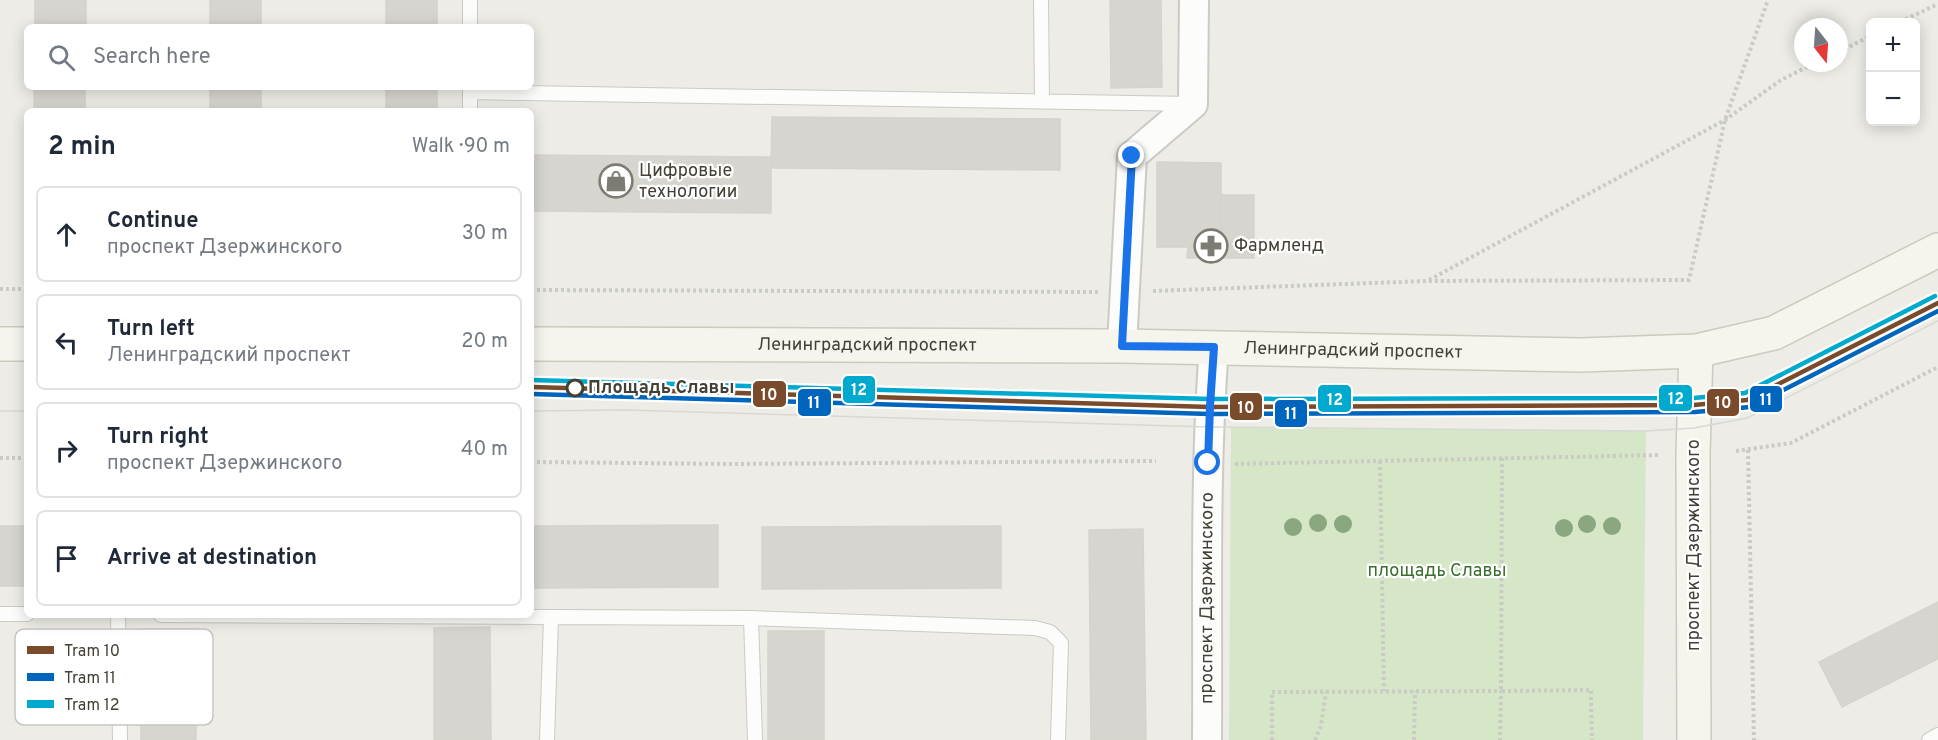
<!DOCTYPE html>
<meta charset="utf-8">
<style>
:root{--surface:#fff;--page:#f6f6f7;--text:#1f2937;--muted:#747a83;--line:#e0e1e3}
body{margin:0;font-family:Overpass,sans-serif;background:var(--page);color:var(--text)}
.controls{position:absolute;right:18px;top:18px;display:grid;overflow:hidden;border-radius:9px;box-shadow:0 3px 15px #0003}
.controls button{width:54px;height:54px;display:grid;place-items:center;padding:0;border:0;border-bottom:2px solid var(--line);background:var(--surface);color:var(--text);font:30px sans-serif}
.compass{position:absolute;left:1794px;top:18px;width:54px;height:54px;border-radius:50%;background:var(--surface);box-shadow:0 3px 15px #0003;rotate:163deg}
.stop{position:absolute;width:18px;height:18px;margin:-14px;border:4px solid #1a73e8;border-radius:50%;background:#fff}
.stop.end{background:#1a73e8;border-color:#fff;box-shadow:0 2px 6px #0008}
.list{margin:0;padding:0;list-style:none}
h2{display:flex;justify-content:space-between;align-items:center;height:78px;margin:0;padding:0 24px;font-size:26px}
h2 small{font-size:20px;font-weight:400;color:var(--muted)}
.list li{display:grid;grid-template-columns:39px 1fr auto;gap:18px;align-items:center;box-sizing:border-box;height:96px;margin:0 12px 12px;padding:0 12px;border:2px solid var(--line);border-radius:9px}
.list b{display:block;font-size:22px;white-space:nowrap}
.list p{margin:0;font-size:20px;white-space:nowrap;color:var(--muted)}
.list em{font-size:20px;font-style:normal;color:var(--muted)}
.icon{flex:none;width:33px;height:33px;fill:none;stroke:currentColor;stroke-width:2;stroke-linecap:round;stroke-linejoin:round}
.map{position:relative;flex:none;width:1938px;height:740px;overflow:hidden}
.search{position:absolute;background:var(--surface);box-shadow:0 3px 15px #0003;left:24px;top:24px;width:510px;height:66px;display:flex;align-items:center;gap:15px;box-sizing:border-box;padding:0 21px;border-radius:9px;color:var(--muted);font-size:22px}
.panel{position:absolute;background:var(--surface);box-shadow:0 3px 15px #0003;left:24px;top:108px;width:510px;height:510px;border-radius:9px}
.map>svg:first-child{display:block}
.green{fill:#d5e7c7}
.building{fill:#d7d5cf;stroke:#d5d3cc;stroke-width:1.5}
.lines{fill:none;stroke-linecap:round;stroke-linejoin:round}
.lane-casing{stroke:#cbcac4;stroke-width:16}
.street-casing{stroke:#cbcac4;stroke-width:32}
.secondary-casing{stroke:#cccabe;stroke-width:36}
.path{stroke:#cbcbc6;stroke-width:4;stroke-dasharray:3 3;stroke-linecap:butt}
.lane{stroke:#fcfcfb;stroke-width:14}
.street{stroke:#fcfcfb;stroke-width:28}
.secondary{stroke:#f5f4ed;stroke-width:33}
.tram{stroke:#d8d8d7;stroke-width:1.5}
.tram-1-casing{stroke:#fff;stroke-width:9}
.tram-2-casing{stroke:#fff;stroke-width:9}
.tram-3-casing{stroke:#fff;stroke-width:9}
.tram-1{stroke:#7a4b2a;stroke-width:4.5}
.tram-2{stroke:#0065bd;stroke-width:4.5}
.tram-3{stroke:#00a9ce;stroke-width:4.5}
.tree{fill:#8ba780}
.route{stroke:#1a73e8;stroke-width:8}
.stop-dot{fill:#fff;stroke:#423f34;stroke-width:3}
.labels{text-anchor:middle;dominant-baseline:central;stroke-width:4.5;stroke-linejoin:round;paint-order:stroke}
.poi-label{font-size:18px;fill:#423f34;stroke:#fff;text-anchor:start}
.street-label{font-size:18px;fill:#423f34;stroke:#fff}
.stop-label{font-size:18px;font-weight:bold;fill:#423f34;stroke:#fff;text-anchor:start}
.park-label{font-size:18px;fill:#3a6f2c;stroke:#fff}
.key{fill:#fff;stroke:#c6c5c2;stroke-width:1.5}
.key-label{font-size:16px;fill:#423f34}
.line-badge{stroke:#fff;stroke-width:2}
.badge-label{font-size:16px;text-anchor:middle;font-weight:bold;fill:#fff}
</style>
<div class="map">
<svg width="1938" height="740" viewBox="0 0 1938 740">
<rect width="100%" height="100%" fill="#edece6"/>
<path class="green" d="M1231,428L1646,431L1643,740H1229Z"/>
<path class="building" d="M35,0H86V27H35Z
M210,0H261V27H210Z
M386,0H437V27H386Z
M1110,0H1161L1162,87L1111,88Z
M34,87H85V111H34Z
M210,87H261V111H210Z
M386,87H437V111H386Z
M772,117L1060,119V170L771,168Z
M531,155L771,157V213L531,211Z
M1157,162L1221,163V247H1157Z
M1221,195H1254V258H1187L1188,247H1221Z
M718,525V587L531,588V526Z
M0,526H27V586H0Z
M1001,526V588L762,589V527Z
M1143,529L1146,740H1091L1089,530Z
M1938,602V659L1842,707L1819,662Z
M490,627L491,740H434V628Z
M141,629H196V740H141Z
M768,631H824V740H768Z"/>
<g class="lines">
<defs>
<path id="lane" d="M470,0V27
M1041,0L1042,101
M470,87V111
M470,92L1191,104
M0,614H27
M118,615L120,740
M161,615L751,618L1035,628L1050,632L1061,643L1058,740
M751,618L755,740
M547,740L551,618
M1929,740L1938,735"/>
<g id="street">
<path d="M1122,346L1132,156L1193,104L1194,0"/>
<path id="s1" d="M1207,740C1208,609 1204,478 1214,347"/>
</g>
<g id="secondary">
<path d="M0,344H27"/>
<path id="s2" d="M531,344L1122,346L1581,355L1696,351L1774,333L1938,250"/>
<path d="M1694,740L1693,454L1696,351"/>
</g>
</defs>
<use href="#lane" class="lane-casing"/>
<use href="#street" class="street-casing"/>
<use href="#secondary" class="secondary-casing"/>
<path class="path" d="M1900,22L1938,4
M1839,52L1870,36
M1429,280L1725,120L1781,80L1815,63
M0,289H27
M531,290L1098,292
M1153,291L1427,281L1689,280L1725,120L1768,0
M1748,450L1754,740
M1736,451L1791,443L1938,367
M0,458H27
M1502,458L1501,691L1591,690L1592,740
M1380,461L1384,691
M531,462L730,464L1156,461
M1235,464L1660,455
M1272,740V692L1501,691L1500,740
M1315,740L1321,726L1326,692
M1414,740L1415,691"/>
<use href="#lane" class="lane"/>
<use href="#street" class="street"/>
<use href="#secondary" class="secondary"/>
<path class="tram" d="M0,411H27
M531,411L626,410L1209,427L1646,431L1694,428L1747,418L1938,321"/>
<defs>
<path id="tram-1" d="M531,387L1210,407L1694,405L1747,400L1938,303"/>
<path id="tram-2" d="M531,394L1210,414L1695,412L1750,407L1938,311"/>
<path id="tram-3" d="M531,380L1210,399L1694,398L1745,393L1935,296"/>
</defs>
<use href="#tram-1" class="tram-1-casing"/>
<use href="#tram-2" class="tram-2-casing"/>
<use href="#tram-3" class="tram-3-casing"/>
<use href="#tram-1" class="tram-1"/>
<use href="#tram-2" class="tram-2"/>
<use href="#tram-3" class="tram-3"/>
</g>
<g class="tree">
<circle cx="1318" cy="523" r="9"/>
<circle cx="1343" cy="524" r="9"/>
<circle cx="1587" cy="524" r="9"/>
<circle cx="1612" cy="526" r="9"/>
<circle cx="1293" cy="527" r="9"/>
<circle cx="1564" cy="528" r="9"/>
</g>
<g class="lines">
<path class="route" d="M1132,156L1122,346L1214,347L1210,406L1208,463"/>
</g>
<defs>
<symbol id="shop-ring" viewBox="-11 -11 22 22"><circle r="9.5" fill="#fff" stroke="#7e7c72" stroke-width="1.5"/><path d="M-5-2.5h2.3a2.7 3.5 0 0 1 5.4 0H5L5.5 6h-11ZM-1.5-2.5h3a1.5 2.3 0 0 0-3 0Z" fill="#7e7c72"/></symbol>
<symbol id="pharmacy-ring" viewBox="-11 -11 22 22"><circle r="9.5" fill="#fff" stroke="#7e7c72" stroke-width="1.5"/><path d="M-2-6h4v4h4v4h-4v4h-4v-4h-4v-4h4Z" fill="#7e7c72"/></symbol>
</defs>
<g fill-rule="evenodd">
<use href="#shop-ring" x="597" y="162" width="38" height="38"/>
<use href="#pharmacy-ring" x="1192" y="227" width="38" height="38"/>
</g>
<circle class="stop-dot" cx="575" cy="388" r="8"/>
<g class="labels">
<g class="poi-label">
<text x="639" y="171">Цифровые<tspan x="639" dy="21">технологии</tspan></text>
<text x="1234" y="246">Фармленд</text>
</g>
<g class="street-label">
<text stroke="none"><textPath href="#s2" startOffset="336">Ленинградский проспект</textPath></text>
<text stroke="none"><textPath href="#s2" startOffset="822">Ленинградский проспект</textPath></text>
<text transform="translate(1694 545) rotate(-90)">проспект Дзержинского</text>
<text stroke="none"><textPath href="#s1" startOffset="142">проспект Дзержинского</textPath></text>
</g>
<g class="stop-label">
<text x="588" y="388">Площадь Славы</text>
</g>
<g class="park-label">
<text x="1437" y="571">площадь Славы</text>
</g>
</g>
<rect x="15" y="629" width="198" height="96" rx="9" class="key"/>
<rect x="27" y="646" width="27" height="8" fill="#7a4b2a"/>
<rect x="27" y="673" width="27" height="8" fill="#0065bd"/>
<rect x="27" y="700" width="27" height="8" fill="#00a9ce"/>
<g class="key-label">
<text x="64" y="656">Tram 10</text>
<text x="64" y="683">Tram 11</text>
<text x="64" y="710">Tram 12</text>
</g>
<g class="line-badge">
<rect x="842" y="375" width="34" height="29" rx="6" fill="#00a9ce"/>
<rect x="752" y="380" width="35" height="28" rx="6" fill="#7a4b2a"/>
<rect x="1658" y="384" width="35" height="28" rx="6" fill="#00a9ce"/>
<rect x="1317" y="384" width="35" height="29" rx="6" fill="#00a9ce"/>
<rect x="1749" y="385" width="34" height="28" rx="6" fill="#0065bd"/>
<rect x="1706" y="388" width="34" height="29" rx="6" fill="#7a4b2a"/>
<rect x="797" y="388" width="35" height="29" rx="6" fill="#0065bd"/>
<rect x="1229" y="392" width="34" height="29" rx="6" fill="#7a4b2a"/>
<rect x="1274" y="399" width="34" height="29" rx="6" fill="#0065bd"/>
</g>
<g class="badge-label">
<text x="859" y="395">12</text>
<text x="769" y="400">10</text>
<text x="1676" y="404">12</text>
<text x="1335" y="405">12</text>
<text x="1766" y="405">11</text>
<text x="1723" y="408">10</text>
<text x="814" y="408">11</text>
<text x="1246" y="413">10</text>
<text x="1291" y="419">11</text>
</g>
</svg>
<div class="controls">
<button>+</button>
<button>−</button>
</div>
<svg class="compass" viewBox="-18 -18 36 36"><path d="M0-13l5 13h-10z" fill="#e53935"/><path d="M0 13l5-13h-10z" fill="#747a83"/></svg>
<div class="stop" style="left:1208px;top:463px"></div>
<div class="stop end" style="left:1132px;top:156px"></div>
<div class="search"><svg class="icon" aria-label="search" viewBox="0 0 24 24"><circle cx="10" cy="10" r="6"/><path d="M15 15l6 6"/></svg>Search here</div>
<section class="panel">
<h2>2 min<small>Walk · 90 m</small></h2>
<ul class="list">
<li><svg class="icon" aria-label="ahead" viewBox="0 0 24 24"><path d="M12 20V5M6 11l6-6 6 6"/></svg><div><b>Continue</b><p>проспект Дзержинского</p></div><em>30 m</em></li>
<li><svg class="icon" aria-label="left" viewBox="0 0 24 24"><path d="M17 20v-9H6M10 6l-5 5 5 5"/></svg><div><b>Turn left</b><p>Ленинградский проспект</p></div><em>20 m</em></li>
<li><svg class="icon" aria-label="right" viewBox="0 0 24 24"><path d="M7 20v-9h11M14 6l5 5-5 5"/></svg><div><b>Turn right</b><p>проспект Дзержинского</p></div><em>40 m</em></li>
<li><svg class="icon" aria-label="arrive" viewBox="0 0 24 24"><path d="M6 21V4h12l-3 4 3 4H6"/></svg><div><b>Arrive at destination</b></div></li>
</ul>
</section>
</div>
